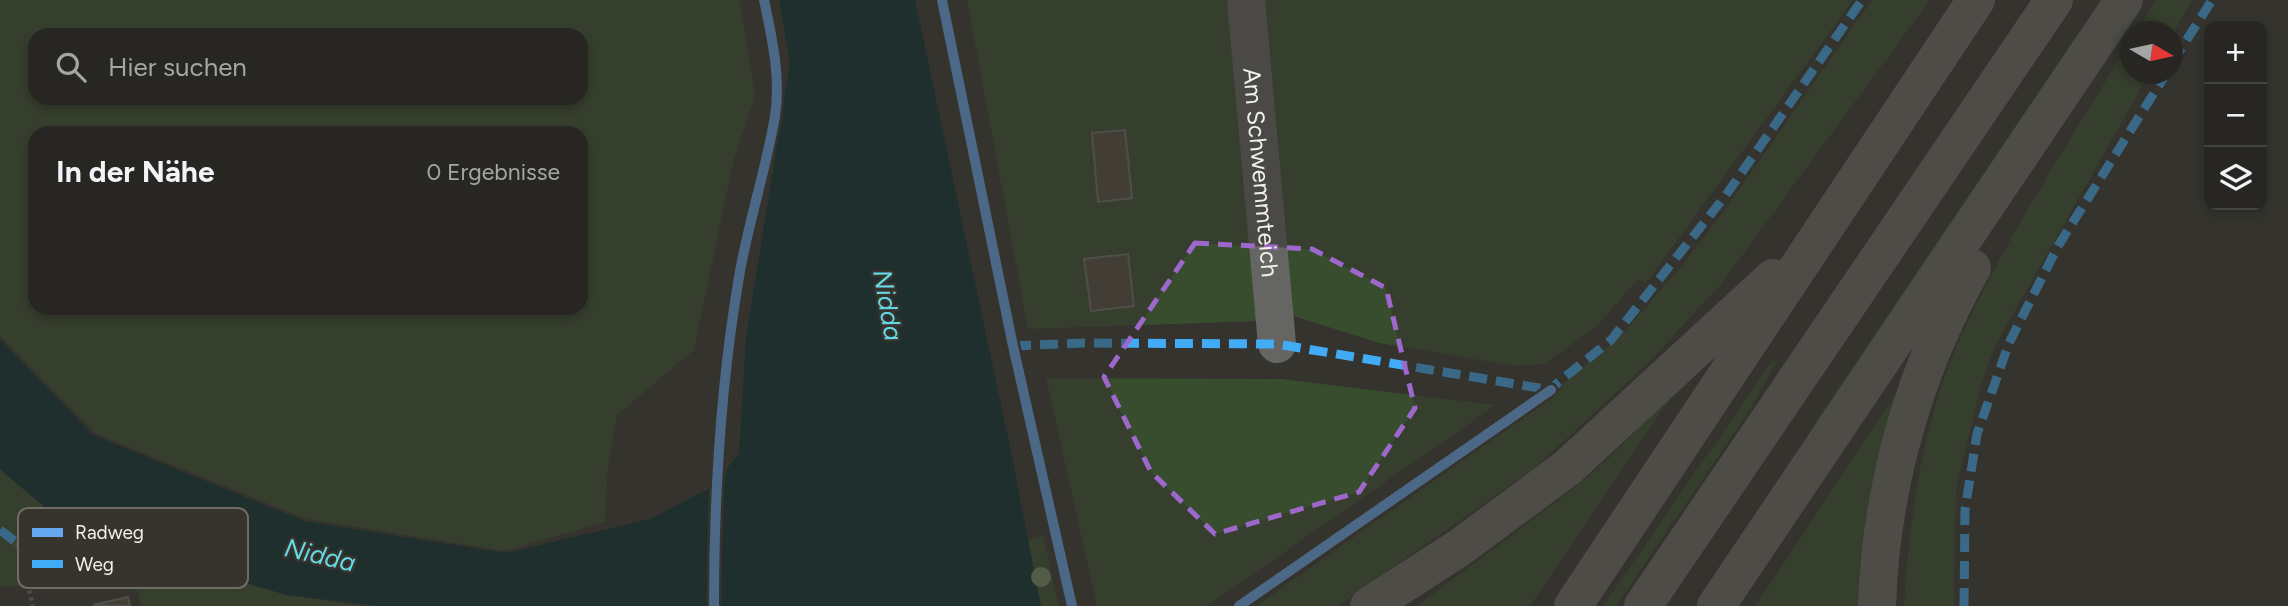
<!DOCTYPE html>
<html lang="de">
<meta charset="utf-8">
<style>
:root{--surface:#272622;--page:#2f2e2a;--text:#f1f3f6;--muted:#a4a5a5;--line:#434340}
body{margin:0;font-family:Figtree,sans-serif;background:var(--page);color:var(--text)}
.controls{position:absolute;right:21px;top:21px;display:grid;overflow:hidden;border-radius:14px;box-shadow:0 4px 10px #0003}
.controls button{width:63px;height:63px;display:grid;place-items:center;padding:0;border:0;border-bottom:2px solid var(--line);background:var(--surface);color:var(--text);font:35px sans-serif}
.compass{position:absolute;left:2120px;top:21px;width:63px;height:63px;border-radius:50%;background:var(--surface);box-shadow:0 4px 10px #0003;rotate:99deg}
.list{margin:0;padding:0;list-style:none}
h2{display:flex;justify-content:space-between;align-items:center;height:91px;margin:0;padding:0 28px;font-size:30px}
h2 small{font-size:23px;font-weight:400;color:var(--muted)}
.icon{flex:none;width:38px;height:38px;fill:none;stroke:currentColor;stroke-width:2;stroke-linecap:round;stroke-linejoin:round}
.map{position:relative;flex:none;width:2288px;height:606px;overflow:hidden}
.search{position:absolute;background:var(--surface);box-shadow:0 4px 10px #0003;left:28px;top:28px;width:560px;height:77px;display:flex;align-items:center;gap:18px;box-sizing:border-box;padding:0 24px;border-radius:21px;color:var(--muted);font-size:26px}
.panel{position:absolute;background:var(--surface);box-shadow:0 4px 10px #0003;left:28px;top:126px;width:560px;height:189px;border-radius:21px}
.map>svg:first-child{display:block}
.green{fill:#384d2e;fill-rule:evenodd}
.water{fill:#052a2e}
.building{fill:#524d42;stroke:#71706c;stroke-width:2}
.lines{fill:none;stroke-linecap:round;stroke-linejoin:round}
.path{stroke:#6a6966;stroke-width:4.5;stroke-dasharray:3.5 3.5;stroke-linecap:butt}
.minor{stroke:#656563;stroke-width:38}
.highway{stroke:#6b6a67;stroke-width:38}
.quiet{stroke:#42abf6;stroke-width:9;stroke-dasharray:18 9;stroke-linecap:butt}
.cycleway-casing{stroke:#36342c;stroke-width:15}
.cycleway{stroke:#66a8f1;stroke-width:10}
.tree{fill:#758f67}
.marked{fill:none;stroke:#9e67cc;stroke-width:5;stroke-dasharray:14 9;stroke-linejoin:round}
.labels{text-anchor:middle;dominant-baseline:central;stroke-width:5;stroke-linejoin:round;paint-order:stroke}
.street-label{font-size:24px;fill:#f1f0eb;stroke:#36342c}
.water-label{font-size:26px;font-style:italic;fill:#66d7e7;stroke:#36342c}
.key{fill:#36342c;stroke:#6e6c65;stroke-width:2}
.key-label{font-size:19px;fill:#f1f0eb}
</style>
<div class="map">
<svg width="2288" height="606" viewBox="0 0 2288 606">
<rect width="100%" height="100%" fill="#34332e"/>
<path class="green" d="M0,0H740L755,96L733,163L694,350L617,415L608,464L605,522L505,551L306,519L95,433L0,336ZM581,35V98H35V35ZM35,133H581V308H35Z
M967,0H1230L1261,321L1028,329Z
M1263,0H1853L1646,283L1638,279L1596,327L1544,364L1515,366L1379,343L1284,313Z
M1872,0H1930L1721,284L1649,362L1536,467L1338,606H1256L1527,415L1625,331L1679,269L1724,211Z
M2156,0H2192L2173,33L2137,31Z
M2078,33L2081,38L1819,436L1810,430Z
M2130,42V74H2149L1995,346L1982,382L1956,488L1954,606H1904C1909,515 1924,415 1963,332C2010,231 2072,136 2130,42Z
M1772,361H1777L1751,408L1616,606H1603Z
M1046,378L1281,379L1496,405L1207,606H1097Z
M1676,390L1530,606H1417L1565,495L1606,461Z
M1898,392L1864,606H1755C1804,535 1849,462 1898,392Z
M0,470L79,536L287,595L365,606H141L136,586H0Z
M1043,536L1059,606H1041L1027,540Z"/>
<path class="water" d="M779,0H915L1010,447L1041,606H379L287,595L78,535L0,469V339L93,435L304,521L506,553L650,519L714,486L739,453L746,338L790,63Z"/>
<path class="building" d="M1125,130L1132,198L1098,202L1092,133Z
M1128,254L1134,306L1091,311L1084,259Z
M128,597L130,606L93,605Z"/>
<g class="lines">
<path class="path" d="M17,543L33,606"/>
<path class="minor" id="s1" d="M1246,0L1277,344"/>
<path class="highway" d="M1369,606L1459,548L1567,468L1773,278
M1573,606L1976,0
M1643,606L2054,0
M1716,606L2124,0
M1877,606C1881,487 1914,371 1972,268"/>
<path class="quiet" d="M2172,63L2212,0
M1013,346L1083,343L1277,344L1551,390
M1545,393L1611,340L1726,195L1862,0
M0,530L17,543
M1964,606L1965,510L1977,434L2009,343L2058,246L2166,74"/>
<defs>
<path id="cycleway" d="M942,0L1013,346L1072,606
M714,606C714,494 720,388 739,277C748,223 766,170 775,116C781,77 772,38 764,0
M1239,606L1551,390"/>
</defs>
<use href="#cycleway" class="cycleway-casing"/>
<use href="#cycleway" class="cycleway"/>
</g>
<circle class="tree" cx="1041" cy="577" r="10"/>
<path d="M0 0H2288V606H0ZM1195,243L1312,249L1386,288L1415,408L1359,492L1215,534L1151,472L1104,377Z" fill="#34332e" fill-opacity=".55" fill-rule="evenodd"/>
<path class="marked" d="M1195,243L1312,249L1386,288L1415,408L1359,492L1215,534L1151,472L1104,377Z"/>
<g class="labels">
<g class="street-label">
<text stroke="none"><textPath href="#s1" startOffset="173">Am Schwemmteich</textPath></text>
</g>
<g class="water-label">
<text transform="translate(888 305) rotate(80)">Nidda</text>
<text transform="translate(320 555) rotate(13)">Nidda</text>
</g>
</g>
<rect x="18" y="508" width="230" height="80" rx="10" class="key"/>
<rect x="32" y="528" width="31" height="9" fill="#66a8f1"/>
<rect x="32" y="560" width="31" height="8" fill="#42abf6"/>
<g class="key-label">
<text x="75" y="539">Radweg</text>
<text x="75" y="571">Weg</text>
</g>
</svg>
<div class="controls">
<button>+</button>
<button>−</button>
<button><svg class="icon" aria-label="layers" viewBox="0 0 24 24"><path d="M12 4l9 5-9 5-9-5zM3 14l9 5 9-5"/></svg></button>
</div>
<svg class="compass" viewBox="-18 -18 36 36"><path d="M0-13l5 13h-10z" fill="#e53935"/><path d="M0 13l5-13h-10z" fill="#a4a5a5"/></svg>
<div class="search"><svg class="icon" aria-label="search" viewBox="0 0 24 24"><circle cx="10" cy="10" r="6"/><path d="M15 15l6 6"/></svg>Hier suchen</div>
<section class="panel">
<h2>In der Nähe<small>0 Ergebnisse</small></h2>
<ul class="list">
</ul>
</section>
</div>
